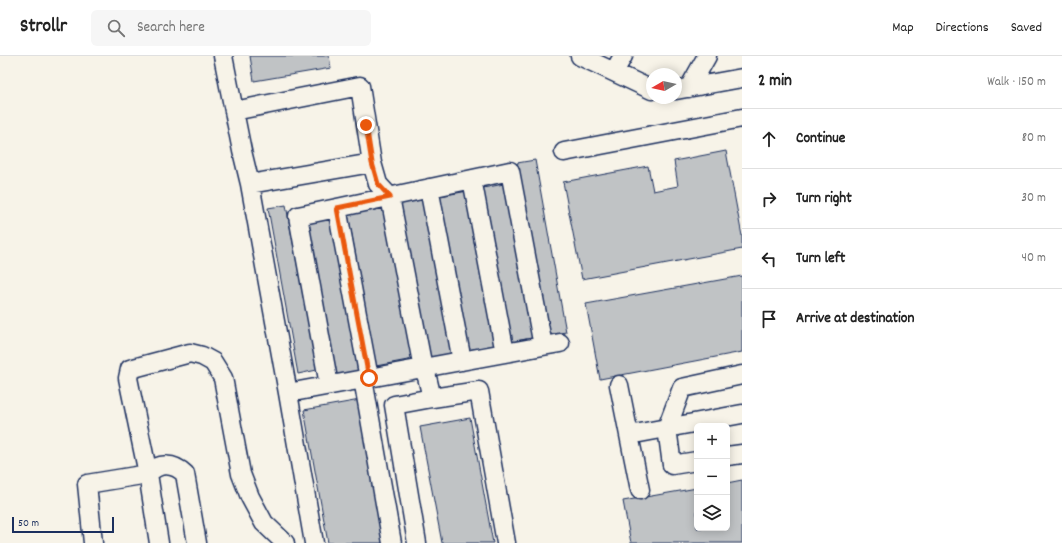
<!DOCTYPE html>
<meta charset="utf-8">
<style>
:root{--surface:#fff;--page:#f6f6f6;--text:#222;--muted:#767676;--line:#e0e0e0}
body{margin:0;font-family:Dekko,sans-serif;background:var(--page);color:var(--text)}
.controls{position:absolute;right:12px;bottom:12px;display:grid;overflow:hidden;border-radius:6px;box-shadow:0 2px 10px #0003}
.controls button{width:36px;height:36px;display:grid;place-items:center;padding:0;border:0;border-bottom:1px solid var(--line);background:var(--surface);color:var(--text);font:20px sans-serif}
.compass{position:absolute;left:646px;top:12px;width:36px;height:36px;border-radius:50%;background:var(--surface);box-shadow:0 2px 10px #0003;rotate:261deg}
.scale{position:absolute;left:12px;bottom:10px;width:102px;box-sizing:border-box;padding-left:4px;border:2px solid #1b2f5e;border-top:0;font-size:11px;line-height:14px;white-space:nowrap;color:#1b2f5e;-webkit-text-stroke:3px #f7f3e8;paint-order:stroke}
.stop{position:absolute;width:12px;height:12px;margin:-9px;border:3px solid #ea580c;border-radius:50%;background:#fff}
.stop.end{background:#ea580c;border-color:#fff;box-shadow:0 1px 4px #0008}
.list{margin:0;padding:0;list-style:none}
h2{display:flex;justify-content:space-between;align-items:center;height:52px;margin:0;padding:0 16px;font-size:17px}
h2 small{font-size:13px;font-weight:400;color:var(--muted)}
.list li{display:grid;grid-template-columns:26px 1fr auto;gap:12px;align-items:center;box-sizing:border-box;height:60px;padding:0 16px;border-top:1px solid var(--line)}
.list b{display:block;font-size:15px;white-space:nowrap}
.list em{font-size:13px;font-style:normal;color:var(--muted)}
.icon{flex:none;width:22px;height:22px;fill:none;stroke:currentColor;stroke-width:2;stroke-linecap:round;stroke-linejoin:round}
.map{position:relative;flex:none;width:742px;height:487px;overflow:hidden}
header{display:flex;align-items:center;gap:24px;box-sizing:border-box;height:56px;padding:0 20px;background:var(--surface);border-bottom:1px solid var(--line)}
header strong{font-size:19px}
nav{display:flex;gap:22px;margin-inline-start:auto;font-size:14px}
.search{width:280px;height:36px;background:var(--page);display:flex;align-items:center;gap:10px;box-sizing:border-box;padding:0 14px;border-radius:6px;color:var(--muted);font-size:15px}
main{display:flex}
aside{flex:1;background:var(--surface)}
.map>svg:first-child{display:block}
.building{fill:#c0c3c5;stroke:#1b2f5e}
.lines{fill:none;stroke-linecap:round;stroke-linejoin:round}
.minor-casing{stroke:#1b2f5e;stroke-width:21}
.minor{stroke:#f7f3e8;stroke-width:18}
.route{stroke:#ea580c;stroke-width:5}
</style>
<header>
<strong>Strollr</strong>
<div class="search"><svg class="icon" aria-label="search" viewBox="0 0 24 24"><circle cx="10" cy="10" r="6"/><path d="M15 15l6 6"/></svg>Search here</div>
<nav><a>Map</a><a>Directions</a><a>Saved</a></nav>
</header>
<main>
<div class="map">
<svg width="742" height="487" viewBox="0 0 742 487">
<rect width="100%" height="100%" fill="#f7f3e8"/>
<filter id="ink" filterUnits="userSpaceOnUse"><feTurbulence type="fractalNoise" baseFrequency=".025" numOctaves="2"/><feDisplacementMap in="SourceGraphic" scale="8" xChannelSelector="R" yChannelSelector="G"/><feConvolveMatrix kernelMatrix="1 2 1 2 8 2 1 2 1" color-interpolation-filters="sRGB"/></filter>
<g filter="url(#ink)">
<path class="building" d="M250,0H329L331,12L254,25Z
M726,95L742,180V193L582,223L563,126L648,110L653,135L678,130L674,105Z
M535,104L566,276L547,279L517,107Z
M504,128L532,282L511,286L483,132Z
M468,135L496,289L468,294L440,140Z
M424,143L453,297L429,302L400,148Z
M286,149L317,314L298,318L268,152Z
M386,152L413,303L376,310L348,158Z
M330,161L358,315L336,319L308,165Z
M742,220V296L600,323L586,248Z
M360,344L386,487H328L304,354Z
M470,362L493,487H442L420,371Z
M742,424V487H631L623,445L697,432V472H727V427Z"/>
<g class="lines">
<defs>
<path id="minor" d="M223,0L242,95L250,128L288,337L314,487
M580,0L652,34
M614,16L623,0
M689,32L707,0
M676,34L742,22
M234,55L360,30L372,107L250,128
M564,96L742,62
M472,123L505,297
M429,132L462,305
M543,290L560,287
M369,322L337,152L510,115L543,290L423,312L427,321L432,342
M363,323L392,487
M329,329L298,160L337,152
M619,329L629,379L742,358
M288,337L423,312L390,141L378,128L372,107
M629,379L640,434
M727,400L742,398
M697,405L672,409L667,372L682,332L742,319
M93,487L87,428L148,418C159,406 174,407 185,418L197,487
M159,487L148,418L128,322L130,313L190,297L202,300L213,306L223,322L241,418L250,441L264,467L285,487
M417,487L394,349L432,342L479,335L506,487"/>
</defs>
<use href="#minor" class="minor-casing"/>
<use href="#minor" class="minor"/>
</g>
</g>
<g class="lines" filter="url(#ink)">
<path class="route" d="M366,69L372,107L378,128L390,141L337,152L369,322"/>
</g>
</svg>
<div class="controls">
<button>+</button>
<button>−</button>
<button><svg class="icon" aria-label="layers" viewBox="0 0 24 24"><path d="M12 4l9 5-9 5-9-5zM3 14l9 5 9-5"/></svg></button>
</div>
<svg class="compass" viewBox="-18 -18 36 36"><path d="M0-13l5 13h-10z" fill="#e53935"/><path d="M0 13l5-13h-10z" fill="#767676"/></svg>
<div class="scale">50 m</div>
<div class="stop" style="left:369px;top:322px"></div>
<div class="stop end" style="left:366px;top:69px"></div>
</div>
<aside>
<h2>2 min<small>Walk · 150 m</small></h2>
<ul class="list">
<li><svg class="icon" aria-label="ahead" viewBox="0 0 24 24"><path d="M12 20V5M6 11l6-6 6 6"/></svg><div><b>Continue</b></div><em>80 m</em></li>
<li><svg class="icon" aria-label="right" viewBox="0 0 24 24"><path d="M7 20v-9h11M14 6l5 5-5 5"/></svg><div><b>Turn right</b></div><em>30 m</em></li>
<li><svg class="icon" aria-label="left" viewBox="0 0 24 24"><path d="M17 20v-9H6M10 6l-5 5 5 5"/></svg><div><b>Turn left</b></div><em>40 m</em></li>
<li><svg class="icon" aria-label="arrive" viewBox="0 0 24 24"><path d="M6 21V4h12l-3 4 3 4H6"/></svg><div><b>Arrive at destination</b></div></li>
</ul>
</aside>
</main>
